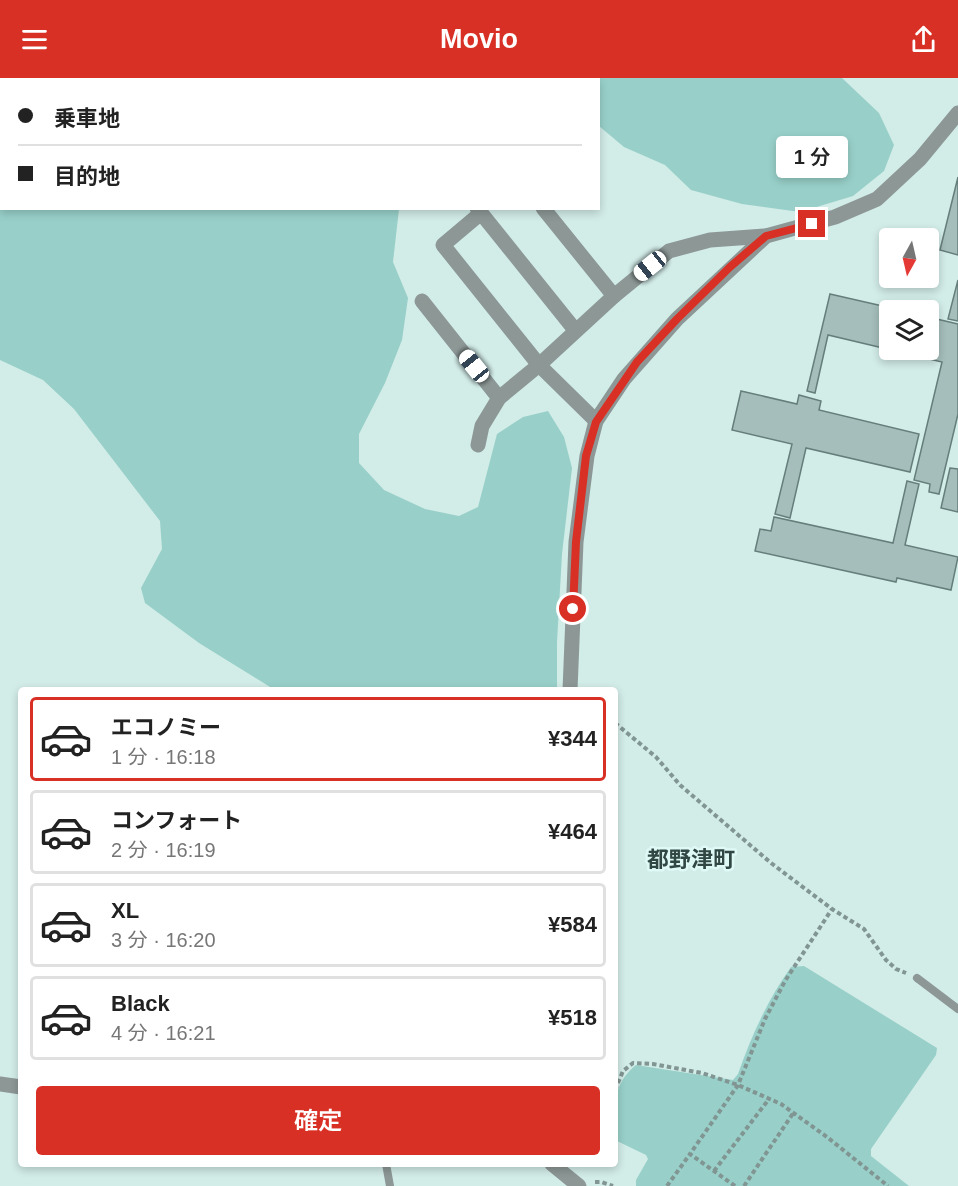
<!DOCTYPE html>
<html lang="ja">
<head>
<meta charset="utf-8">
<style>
  :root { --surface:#fff; --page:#f6f6f6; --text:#222; --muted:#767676; --line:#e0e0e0; --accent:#d93025 }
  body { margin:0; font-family:Helvetica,"Noto Sans JP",sans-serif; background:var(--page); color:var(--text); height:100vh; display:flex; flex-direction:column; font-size:22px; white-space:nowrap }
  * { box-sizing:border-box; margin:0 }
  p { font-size:20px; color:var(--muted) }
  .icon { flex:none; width:33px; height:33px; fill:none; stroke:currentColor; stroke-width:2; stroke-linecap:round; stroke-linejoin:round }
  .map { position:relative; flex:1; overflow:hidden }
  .side { position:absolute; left:18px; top:609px; width:600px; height:480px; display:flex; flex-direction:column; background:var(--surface); border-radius:6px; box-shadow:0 3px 9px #0003 }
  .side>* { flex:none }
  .banner { position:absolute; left:0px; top:0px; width:600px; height:132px; box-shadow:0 3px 9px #0003; display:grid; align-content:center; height:132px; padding:0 18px; background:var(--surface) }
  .needle { width:39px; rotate:188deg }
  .buttons { position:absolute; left:879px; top:150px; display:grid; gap:12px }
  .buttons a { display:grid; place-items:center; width:60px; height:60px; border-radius:6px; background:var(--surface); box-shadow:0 3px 9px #0003; font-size:30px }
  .end { position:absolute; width:27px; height:27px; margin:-14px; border:8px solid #d93025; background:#fff; box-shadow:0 0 0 3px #fff }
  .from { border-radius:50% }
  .bubble { position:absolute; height:42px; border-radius:6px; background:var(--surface); box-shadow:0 3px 9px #0003; font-size:20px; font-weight:600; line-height:42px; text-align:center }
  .car { position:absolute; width:18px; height:36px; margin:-18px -9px; border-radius:8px; box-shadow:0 0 4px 2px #0007; background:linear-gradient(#fff 24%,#345 0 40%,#fff 0 76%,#345 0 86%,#fff 0) }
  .banner b { display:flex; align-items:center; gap:21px; height:57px; font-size:22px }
  .banner b+b { border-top:2px solid var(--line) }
  .banner i { width:15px; height:15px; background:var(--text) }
  ul { padding:10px 0 0; list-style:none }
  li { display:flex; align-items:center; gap:18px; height:84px; margin:0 12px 9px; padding:0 6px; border:3px solid var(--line); border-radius:6px }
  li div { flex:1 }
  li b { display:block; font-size:22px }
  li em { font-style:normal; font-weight:600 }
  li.on { border-color:var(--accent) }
  li>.icon { width:54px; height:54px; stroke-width:1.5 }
  .action { display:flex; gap:12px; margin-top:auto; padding:12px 18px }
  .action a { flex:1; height:69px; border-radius:6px; background:var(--accent); color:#fff; font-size:24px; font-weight:600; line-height:69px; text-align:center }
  header { display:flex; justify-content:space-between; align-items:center; height:78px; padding:0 18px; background:var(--accent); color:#fff; font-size:27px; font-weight:600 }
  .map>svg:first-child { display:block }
  .green { fill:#98d0c9 }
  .building { fill:#a5bebb; stroke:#667e7b; stroke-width:1.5 }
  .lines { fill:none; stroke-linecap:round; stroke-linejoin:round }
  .path { stroke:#819592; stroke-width:4; stroke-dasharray:4.5 3; stroke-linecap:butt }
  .service { stroke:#8c9796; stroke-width:8 }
  .minor { stroke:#8c9796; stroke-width:15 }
  .route { stroke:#d93025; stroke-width:8 }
  .labels { text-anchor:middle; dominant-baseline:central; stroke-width:5; stroke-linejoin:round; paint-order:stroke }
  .quarter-label { font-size:22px; font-weight:bold; fill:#314744; stroke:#dff9f6 }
</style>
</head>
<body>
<header><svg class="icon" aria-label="menu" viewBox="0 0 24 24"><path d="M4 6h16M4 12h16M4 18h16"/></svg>Movio<svg class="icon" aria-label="share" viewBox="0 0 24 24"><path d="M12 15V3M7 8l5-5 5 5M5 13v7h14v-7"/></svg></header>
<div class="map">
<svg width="958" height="1108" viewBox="0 0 958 1108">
  <rect width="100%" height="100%" fill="#d2ece8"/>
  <!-- green -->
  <g class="green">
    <polygon points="0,0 405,0 2,2 2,130 399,131 393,184 408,220 402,262 385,305 359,356 359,385 384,412 425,431 459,438 478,429 497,356 523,339 548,333 564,359 572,390 562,476 557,564 557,612 275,612 199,565 145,525 141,510 162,471 160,443 74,331 43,302 0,282"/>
    <polygon points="590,0 842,0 879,35 894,67 884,93 853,118 800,134 742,126 691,112 665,87 624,69 599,48 598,2"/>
    <path d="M804 888 937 970 936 977 871 1071V1078L909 1108H636V1102L648 1081 646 1077 615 1062C615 1033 610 1008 636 987L733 1002 738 996C751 959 768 921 791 889Z"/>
  </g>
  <!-- building -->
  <g class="building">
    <polygon points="958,99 958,177 940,172"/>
    <polygon points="958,202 958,243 948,241"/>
    <polygon points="830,216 900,232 890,232 890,272 928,272 928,239 958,246 958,336 939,416 929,414 930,406 914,402 942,284 828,257 815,315 807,313"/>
    <polygon points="741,313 797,326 799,317 821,323 819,332 919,356 910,394 806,370 790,440 775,436 792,366 732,352"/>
    <polygon points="950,390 958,391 958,434 941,430"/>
    <polygon points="907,403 919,406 905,467 958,479 951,512 897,500 896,504 755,473 760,451 771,453 774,439 893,465"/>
  </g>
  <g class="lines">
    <!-- path -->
    <g class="path">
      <polyline points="615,645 656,679 680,707 771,785 832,831 864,851 886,882 896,891 906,895"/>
      <polyline points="615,1012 623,993 633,985 653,986 702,995 738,1007 781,1026 827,1059 888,1108"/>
      <polyline points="714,1093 769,1021"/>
      <polyline points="595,1104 601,1104 613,1108"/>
      <polyline points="667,1108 690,1076"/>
      <polyline points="735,1108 690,1076 738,1007 765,941 785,903 832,831"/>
      <polyline points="744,1108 794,1034"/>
    </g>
    <!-- service -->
    <g class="service">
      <polyline points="917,900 958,931"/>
      <polyline points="386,1086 390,1108"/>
    </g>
    <!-- minor -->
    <g class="minor">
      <polyline points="477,130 575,252"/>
      <polyline points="543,130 614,218"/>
      <polyline points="481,135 443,167 539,287 596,343"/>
      <polyline points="422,223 499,320"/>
      <polyline points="478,367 482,348 499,320 539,287 614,218 669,173 710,162 766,158"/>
      <polyline points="570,612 576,464 587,378 596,343 624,301 677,241 766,158 835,139 877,121 920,81 958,35"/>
      <polyline points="0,1006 21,1009"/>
      <polyline points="552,1086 579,1108"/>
    </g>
  </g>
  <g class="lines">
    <!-- route -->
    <polyline class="route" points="573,531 576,464 586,378 596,344 637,284 677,241 730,189 766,158 812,146"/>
  </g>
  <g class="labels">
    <!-- quarter labels -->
    <g class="quarter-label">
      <text x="691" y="781">都野津町</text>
    </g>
  </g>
</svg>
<div class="buttons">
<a><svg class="needle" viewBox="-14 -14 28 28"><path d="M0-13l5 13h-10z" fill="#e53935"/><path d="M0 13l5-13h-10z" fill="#767676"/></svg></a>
<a><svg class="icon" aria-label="layers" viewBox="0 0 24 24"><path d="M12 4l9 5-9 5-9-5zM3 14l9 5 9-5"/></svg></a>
</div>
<i class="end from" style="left:573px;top:531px"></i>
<i class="end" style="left:812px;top:146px"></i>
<div class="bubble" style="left:776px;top:58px;width:72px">1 分</div>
<i class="car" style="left:650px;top:188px;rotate:231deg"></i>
<i class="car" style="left:474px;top:288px;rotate:321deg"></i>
<div class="banner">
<b><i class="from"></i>乗車地</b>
<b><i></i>目的地</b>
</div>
<section class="side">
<ul>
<li class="on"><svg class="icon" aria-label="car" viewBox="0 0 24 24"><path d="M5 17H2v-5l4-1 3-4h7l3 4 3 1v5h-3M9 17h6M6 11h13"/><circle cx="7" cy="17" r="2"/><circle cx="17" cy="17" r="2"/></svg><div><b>エコノミー</b><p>1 分 · 16:18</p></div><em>¥344</em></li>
<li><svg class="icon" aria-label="car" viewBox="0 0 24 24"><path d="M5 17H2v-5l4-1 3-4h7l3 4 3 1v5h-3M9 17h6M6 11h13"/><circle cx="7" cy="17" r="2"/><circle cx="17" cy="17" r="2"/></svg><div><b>コンフォート</b><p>2 分 · 16:19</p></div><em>¥464</em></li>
<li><svg class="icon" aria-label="car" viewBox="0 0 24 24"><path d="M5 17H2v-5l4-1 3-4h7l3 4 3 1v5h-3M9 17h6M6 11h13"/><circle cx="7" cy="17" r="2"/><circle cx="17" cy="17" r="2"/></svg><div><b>XL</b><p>3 分 · 16:20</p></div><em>¥584</em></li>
<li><svg class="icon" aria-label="car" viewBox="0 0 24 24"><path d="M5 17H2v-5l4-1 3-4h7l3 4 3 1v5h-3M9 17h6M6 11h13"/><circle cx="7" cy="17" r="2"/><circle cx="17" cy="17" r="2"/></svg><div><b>Black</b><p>4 分 · 16:21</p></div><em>¥518</em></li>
</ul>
<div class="action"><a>確定</a></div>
</section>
</div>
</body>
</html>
